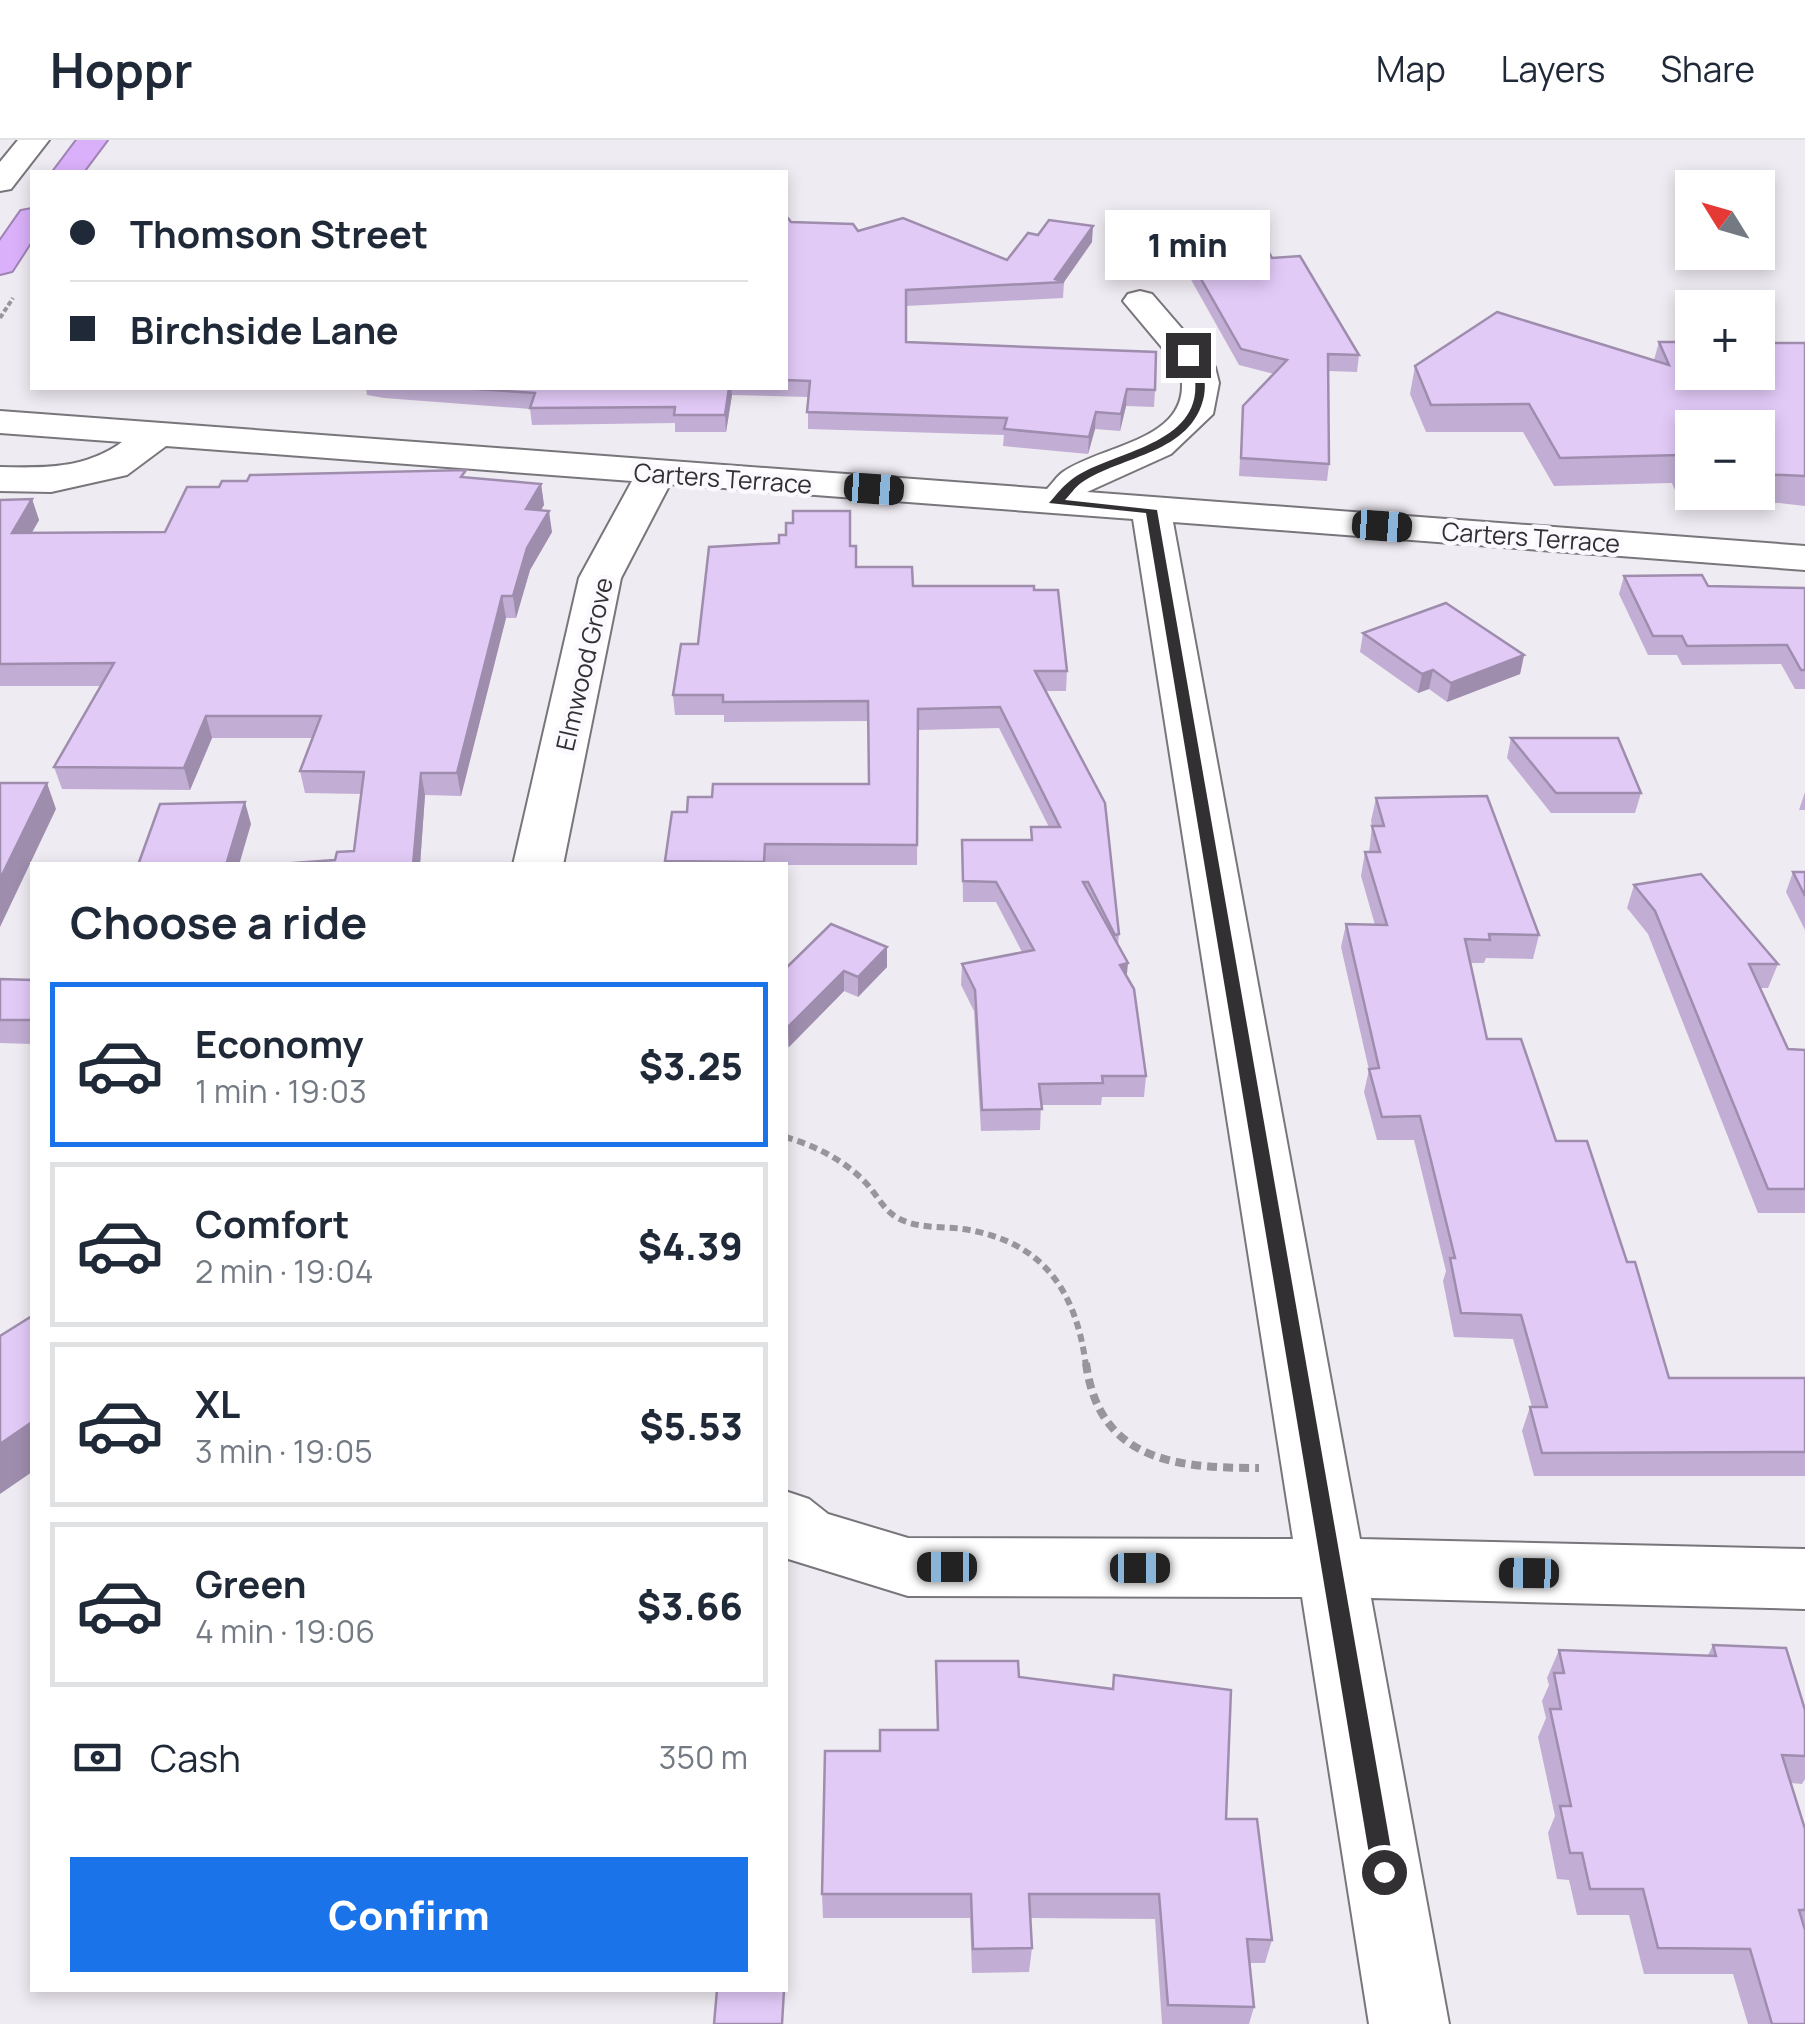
<!DOCTYPE html>
<html lang="en">
<head>
<meta charset="utf-8">
<style>
  :root { --surface:#fff; --page:#f2f2f3; --text:#1f2937; --muted:#747a83; --line:#e0e1e3; --accent:#1a73e8 }
  body { margin:0; font-family:Manrope,sans-serif; background:var(--page); color:var(--text); height:100vh; display:flex; flex-direction:column; font-size:38px; white-space:nowrap }
  * { box-sizing:border-box; margin:0 }
  p { font-size:32px; color:var(--muted) }
  .icon { flex:none; width:55px; height:55px; fill:none; stroke:currentColor; stroke-width:2; stroke-linecap:round; stroke-linejoin:round }
  .map { position:relative; flex:1; overflow:hidden }
  .sheet { position:absolute; left:30px; top:722px; width:758px; height:1130px; display:flex; flex-direction:column; background:var(--surface); border-radius:0px; box-shadow:0 5px 15px #0003 }
  .sheet>* { flex:none }
  .guide { position:absolute; left:30px; top:30px; width:758px; height:220px; border-radius:0px; box-shadow:0 5px 15px #0003; display:grid; align-content:center; height:220px; padding:0 40px; background:var(--surface) }
  .needle { width:65px; rotate:307deg }
  .fabs { position:absolute; left:1675px; top:30px; display:grid; gap:20px }
  .fabs a { display:grid; place-items:center; width:100px; height:100px; border-radius:0px; background:var(--surface); box-shadow:0 5px 15px #0003; font-size:50px }
  .end { position:absolute; width:45px; height:45px; margin:-22px; border:12px solid #323033; background:#fff; box-shadow:0 0 0 5px #fff }
  .from { border-radius:50% }
  .bubble { position:absolute; height:70px; border-radius:0px; background:var(--surface); box-shadow:0 5px 15px #0003; font-size:32px; font-weight:800; line-height:70px; text-align:center }
  .car { position:absolute; width:30px; height:60px; margin:-30px -15px; border-radius:12px; box-shadow:0 0 8px 2px #0007; background:linear-gradient(#222 24%,#8ab4d8 0 40%,#222 0 76%,#8ab4d8 0 86%,#222 0) }
  .guide b { display:flex; align-items:center; gap:35px; height:95px; font-size:38px }
  .guide b+b { border-top:2px solid var(--line) }
  .guide i { width:25px; height:25px; background:var(--text) }
  ul { padding:0; list-style:none }
  li { display:flex; align-items:center; gap:30px; height:165px; margin:0 20px 15px; padding:0 20px; border:5px solid var(--line); border-radius:0px }
  li div { flex:1 }
  li b { display:block; font-size:38px }
  li em { font-style:normal; font-weight:800 }
  li.active { border-color:var(--accent) }
  li>.icon { width:90px; height:90px; stroke-width:1.5 }
  h2 { padding:0 40px; font-size:45px; line-height:120px }
  .pay { display:flex; align-items:center; gap:25px; height:110px; padding:0 40px; font-size:38px }
  .pay p { margin-inline-start:auto }
  .action { display:flex; gap:20px; margin-top:auto; padding:20px 40px }
  .action a { flex:1; height:115px; border-radius:0px; background:var(--accent); color:#fff; font-size:40px; font-weight:800; line-height:115px; text-align:center }
  header { display:flex; align-items:center; gap:60px; box-sizing:border-box; height:140px; padding:0 50px; background:var(--surface); border-bottom:2px solid var(--line) }
  header strong { font-size:48px }
  nav { display:flex; gap:55px; margin-inline-start:auto; font-size:35px }
  .map>svg:first-child { display:block }
  .lines { fill:none; stroke-linecap:round; stroke-linejoin:round }
  .minor-casing { stroke:#78757b; stroke-width:4 }
  .highway-casing { stroke:#9f83b4; stroke-width:4 }
  .path-far2 { stroke:#99969b; stroke-width:4; stroke-dasharray:5 2.5; stroke-linecap:butt }
  .path-far1 { stroke:#99969b; stroke-width:6; stroke-dasharray:8 5; stroke-linecap:butt }
  .path { stroke:#99969b; stroke-width:8; stroke-dasharray:10 6; stroke-linecap:butt }
  .minor { fill:#fff; fill-rule:evenodd }
  .highway { fill:#d9b0f9; fill-rule:evenodd }
  .wall { fill:#c2aed4; fill-rule:evenodd }
  .shaded-wall { fill:#9e8dad }
  .building { fill:#e2caf7; stroke:#9e8dad; stroke-width:2.5 }
  .route { fill:#323033 }
  .labels { text-anchor:middle; dominant-baseline:central; stroke-width:9; stroke-linejoin:round; paint-order:stroke }
  .far-street-label { font-size:25px; fill:#323033; stroke:#fbf8fe }
</style>
</head>
<body>
<header>
<strong>Hoppr</strong>
<nav><a>Map</a><a>Layers</a><a>Share</a></nav>
</header>
<div class="map">
<svg width="1805" height="1884" viewBox="0 0 1805 1884">
  <rect width="100%" height="100%" fill="#efebf2"/>
  <g class="lines">
    <!-- minor casing -->
    <g class="minor-casing">
      <g id="minor">
        <polygon points="18,0 49,0 11,49 0,51 0,22"/>
        <path d="M1140 151 1152 154 1215 227 1219 243 1213 274 1171 314 1087 352 1805 406V430L1173 382 1360 1399 1805 1409V1469L1371 1458 1449 1884H1369L1302 1457 908 1456 785 1418V1351L809 1359 828 1374 908 1398 1293 1399 1133 379 670 344 621 438 563 725H513L579 438 632 341 166 306 127 335 51 352 0 351V327C44 328 85 329 122 302L0 293V271L1047 349C1052 344 1057 336 1063 332 1105 303 1197 301 1180 229L1123 161 1128 154Z"/>
      </g>
    </g>
    <!-- highway casing -->
    <g class="highway-casing">
      <g id="highway">
        <polygon points="77,0 107,0 83,32 53,32"/>
        <polygon points="32,69 32,100 12,131 0,134 0,101 21,71"/>
      </g>
    </g>
    <!-- path-far2 -->
    <polyline class="path-far2" points="0,178 13,158"/>
    <!-- path-far1 -->
    <path class="path-far1" d="M785 997C814 1005 844 1020 865 1042 876 1053 882 1068 896 1077 916 1089 941 1086 963 1089 1043 1101 1076 1150 1086 1226"/>
    <!-- path -->
    <path class="path" d="M1086 1223C1099 1322 1177 1328 1259 1328"/>
    <!-- minor -->
    <use href="#minor" class="minor"/>
    <!-- highway -->
    <use href="#highway" class="highway"/>
  </g>
  <!-- wall -->
  <g class="wall">
    <polygon points="785,77 791,82 858,91 1007,120 1092,102 1064,142 1063,158 906,166 906,202 1155,250 1154,267 1126,266 1120,291 1095,289 1088,314 1003,306 1004,295 808,289 808,257 732,255 726,292 675,292 675,283 532,285 530,269 384,258 367,255 366,248 785,248"/>
    <polygon points="1177,97 1235,111 1272,118 1359,215 1357,232 1328,231 1329,324 1327,341 1239,336 1243,266 1274,234 1239,225 1176,113"/>
    <path d="M1659 202 1805 203V366L1779 363 1679 360 1672 343 1554 346 1523 292H1426L1410 254 1415 226 1654 220ZM1692 288H1758V352H1692Z"/>
    <polygon points="467,338 541,344 544,365 541,370 552,392 530,430 516,478 506,478 461,656 425,655 420,725 335,720 354,711 361,654 305,653 300,631 312,598 212,598 190,650 62,649 54,627 101,546 0,546 0,360 32,359 39,380 32,393 165,392 219,347"/>
    <polygon points="850,406 856,427 913,446 1034,450 1067,531 1066,551 1045,551 1119,794 1118,804 1127,836 1146,936 1144,957 1102,957 1101,965 1041,965 1040,990 981,991 974,871 961,845 962,824 1022,812 996,762 963,762 962,700 1031,700 1031,687 1049,687 999,588 918,590 917,725 666,725 665,721 687,672 712,657 869,644 868,581 724,582 724,575 675,575 673,555 698,504"/>
    <polygon points="1624,436 1708,446 1805,448 1805,549 1795,549 1781,524 1682,525 1677,515 1648,515 1619,454"/>
    <polygon points="1363,493 1524,515 1520,534 1447,562 1429,549 1418,553 1360,512"/>
    <polygon points="1511,598 1641,653 1635,673 1551,673 1507,618"/>
    <polygon points="1805,652 1805,670 1799,670"/>
    <polygon points="1376,658 1539,795 1533,819 1486,818 1484,823 1470,823 1487,899 1556,1001 1627,1122 1669,1238 1805,1238 1805,1336 1534,1336 1522,1291 1530,1267 1532,1267 1513,1199 1454,1197 1443,1141 1446,1131 1414,1000 1377,1000 1364,952 1369,930 1341,807 1346,784 1375,785 1361,736 1365,712 1369,712 1372,686 1371,681"/>
    <polygon points="1793,732 1805,732 1805,790 1786,752"/>
    <polygon points="1634,745 1778,824 1768,848 1760,848 1788,909 1805,910 1805,1073 1758,1073 1648,794 1627,768"/>
    <polygon points="887,827 858,857 844,851 789,907 785,905 785,829"/>
    <polygon points="0,839 32,840 32,904 0,903"/>
    <polygon points="1713,1505 1805,1570 1805,1639 1802,1644 1791,1643 1805,1689 1805,1884 1748,1884 1733,1834 1644,1834 1629,1775 1577,1775 1569,1740 1557,1739 1548,1693 1555,1676 1538,1597 1546,1578 1542,1561 1549,1545 1547,1538 1559,1510 1708,1515"/>
    <polygon points="936,1521 1019,1537 1112,1549 1114,1535 1226,1679 1272,1800 1265,1823 1249,1823 1254,1867 1249,1884 1162,1884 1155,1779 1030,1778 1032,1808 1029,1832 972,1833 970,1778 823,1778 822,1754 880,1611 937,1590"/>
  </g>
  <!-- shaded-wall -->
  <g class="shaded-wall">
    <polygon points="1093,86 1092,102 1064,142 1055,139"/>
    <polygon points="729,248 731,248 732,255 726,292 725,275"/>
    <polygon points="1127,249 1126,266 1120,291 1121,274"/>
    <polygon points="1096,272 1095,289 1088,314 1089,297"/>
    <polygon points="541,344 544,365 529,390 526,369"/>
    <polygon points="32,359 39,380 19,414 12,393"/>
    <polygon points="549,371 552,392 530,430 516,478 513,456 527,408"/>
    <polygon points="502,456 506,478 461,656 457,633"/>
    <polygon points="1524,515 1520,534 1447,562 1451,543"/>
    <polygon points="1433,530 1429,549 1418,553 1422,534"/>
    <polygon points="206,576 212,598 190,650 184,628"/>
    <polygon points="421,633 425,655 420,725 413,725"/>
    <polygon points="47,643 56,669 0,787 0,739"/>
    <polygon points="245,662 251,684 239,725 226,725"/>
    <polygon points="887,807 887,827 858,857 858,837"/>
    <polygon points="1128,823 1126,844 1120,825"/>
    <polygon points="844,831 844,851 789,907 788,887"/>
    <polygon points="32,1282 32,1332 0,1354 0,1304"/>
  </g>
  <!-- building -->
  <g class="building">
    <polygon points="785,77 788,78 791,82 853,84 858,91 903,78 1007,120 1028,93 1038,95 1049,80 1093,86 1055,139 1064,142 906,150 906,202 1156,212 1155,250 1127,249 1121,274 1096,272 1089,297 1004,289 1007,278 807,272 810,241 785,240"/>
    <polygon points="1226,94 1235,111 1267,109 1272,118 1300,116 1359,215 1328,214 1329,324 1241,318 1243,266 1287,220 1241,209 1177,97"/>
    <polygon points="1497,172 1669,225 1659,202 1692,202 1692,232 1758,232 1758,203 1805,203 1805,336 1758,334 1758,288 1692,288 1692,332 1687,331 1680,315 1560,318 1529,264 1431,265 1415,226"/>
    <polygon points="462,248 729,248 725,275 674,275 675,267 530,268 535,253"/>
    <polygon points="466,330 461,337 541,344 526,369 549,371 527,408 513,456 502,456 457,633 421,633 413,725 266,725 335,720 337,712 354,711 364,632 300,631 321,576 206,576 184,628 54,627 114,523 0,524 0,360 32,359 12,393 165,392 187,347 219,347 222,341 247,341 250,335"/>
    <polygon points="793,371 850,371 850,406 856,406 856,427 912,427 913,446 1034,446 1034,450 1058,450 1067,531 1035,531 1105,663 1119,794 1115,795 1088,742 1083,742 1128,823 1120,825 1134,849 1146,936 1102,936 1103,943 1039,944 1042,969 982,970 975,850 962,824 1034,810 996,742 963,741 962,700 1032,700 1031,687 1060,687 1000,567 918,569 917,705 765,704 764,722 665,721 672,672 687,672 688,657 712,657 713,644 869,644 868,561 723,562 723,555 673,555 681,504 698,504 709,407 779,403 779,395 786,395 786,383 793,383"/>
    <polygon points="1702,435 1708,446 1805,448 1805,530 1801,530 1787,505 1687,506 1682,496 1653,496 1624,436"/>
    <polygon points="1446,463 1524,515 1451,543 1433,530 1422,534 1363,493"/>
    <polygon points="1511,598 1618,598 1641,653 1556,653"/>
    <polygon points="0,643 47,643 0,739"/>
    <polygon points="1487,656 1539,795 1489,794 1490,800 1465,799 1487,899 1521,899 1556,1001 1587,1001 1627,1122 1635,1122 1669,1238 1805,1238 1805,1312 1542,1313 1530,1267 1547,1267 1521,1175 1461,1173 1450,1118 1455,1118 1420,976 1382,977 1369,929 1379,928 1346,784 1387,785 1365,712 1380,712 1372,686 1384,686 1376,658"/>
    <polygon points="245,662 226,725 138,725 160,664"/>
    <polygon points="1793,732 1805,732 1805,756"/>
    <polygon points="1701,734 1778,824 1749,824 1788,909 1805,910 1805,1049 1768,1049 1655,771 1634,745"/>
    <polygon points="831,784 887,807 858,837 844,831 788,887 785,885 785,829"/>
    <polygon points="0,839 32,840 32,880 0,880"/>
    <polygon points="32,1176 32,1282 0,1304 0,1196"/>
    <polygon points="1713,1505 1786,1508 1805,1570 1805,1616 1782,1615 1805,1689 1805,1770 1799,1770 1805,1790 1805,1884 1772,1884 1750,1809 1658,1808 1643,1749 1590,1749 1582,1713 1570,1713 1560,1666 1571,1666 1550,1569 1561,1569 1554,1533 1564,1533 1559,1510 1716,1516"/>
    <polygon points="936,1521 1018,1521 1019,1537 1113,1549 1114,1535 1231,1550 1226,1679 1257,1679 1272,1800 1247,1799 1254,1867 1168,1865 1159,1754 1029,1754 1032,1808 973,1809 971,1754 822,1754 825,1611 880,1611 880,1590 938,1590"/>
    <polygon points="717,1850 784,1850 782,1884 714,1884"/>
  </g>
  <!-- route -->
  <path class="route" d="M1184 213H1191C1202 227 1207 237 1204 256 1192 314 1122 315 1081 343 1075 347 1070 355 1065 360L1157 370 1395 1732 1392 1740 1384 1743 1376 1740 1372 1732 1146 373 1049 363C1056 355 1063 346 1071 340 1108 311 1202 307 1195 240 1194 229 1186 221 1184 213Z"/>
  <g class="labels">
    <!-- far-street labels -->
    <g class="far-street-label">
      <text transform="translate(723 338) rotate(4)">Carters Terrace</text>
      <text transform="translate(1531 397) rotate(4)">Carters Terrace</text>
      <text transform="translate(584 524) rotate(-77)">Elmwood Grove</text>
    </g>
  </g>
</svg>
<div class="fabs">
<a><svg class="needle" viewBox="-14 -14 28 28"><path d="M0-13l5 13h-10z" fill="#e53935"/><path d="M0 13l5-13h-10z" fill="#747a83"/></svg></a>
<a>+</a>
<a>−</a>
</div>
<i class="end from" style="left:1384px;top:1732px"></i>
<i class="end" style="left:1188px;top:215px"></i>
<div class="bubble" style="left:1105px;top:70px;width:165px">1 min</div>
<i class="car" style="left:874px;top:349px;rotate:94deg"></i>
<i class="car" style="left:1382px;top:386px;rotate:94deg"></i>
<i class="car" style="left:947px;top:1427px;rotate:270deg"></i>
<i class="car" style="left:1140px;top:1428px;rotate:90deg"></i>
<i class="car" style="left:1529px;top:1433px;rotate:271deg"></i>
<div class="guide">
<b><i class="from"></i>Thomson Street</b>
<b><i></i>Birchside Lane</b>
</div>
<section class="sheet">
<h2>Choose a ride</h2>
<ul>
<li class="active"><svg class="icon" aria-label="car" viewBox="0 0 24 24"><path d="M5 17H2v-5l4-1 3-4h7l3 4 3 1v5h-3M9 17h6M6 11h13"/><circle cx="7" cy="17" r="2"/><circle cx="17" cy="17" r="2"/></svg><div><b>Economy</b><p>1 min · 19:03</p></div><em>$3.25</em></li>
<li><svg class="icon" aria-label="car" viewBox="0 0 24 24"><path d="M5 17H2v-5l4-1 3-4h7l3 4 3 1v5h-3M9 17h6M6 11h13"/><circle cx="7" cy="17" r="2"/><circle cx="17" cy="17" r="2"/></svg><div><b>Comfort</b><p>2 min · 19:04</p></div><em>$4.39</em></li>
<li><svg class="icon" aria-label="car" viewBox="0 0 24 24"><path d="M5 17H2v-5l4-1 3-4h7l3 4 3 1v5h-3M9 17h6M6 11h13"/><circle cx="7" cy="17" r="2"/><circle cx="17" cy="17" r="2"/></svg><div><b>XL</b><p>3 min · 19:05</p></div><em>$5.53</em></li>
<li><svg class="icon" aria-label="car" viewBox="0 0 24 24"><path d="M5 17H2v-5l4-1 3-4h7l3 4 3 1v5h-3M9 17h6M6 11h13"/><circle cx="7" cy="17" r="2"/><circle cx="17" cy="17" r="2"/></svg><div><b>Green</b><p>4 min · 19:06</p></div><em>$3.66</em></li>
</ul>
<div class="pay"><svg class="icon" aria-label="cash" viewBox="0 0 24 24"><path d="M3 7h18v10H3z"/><circle cx="12" cy="12" r="2"/></svg>Cash<p>350 m</p></div>
<div class="action"><a>Confirm</a></div>
</section>
</div>
</body>
</html>
